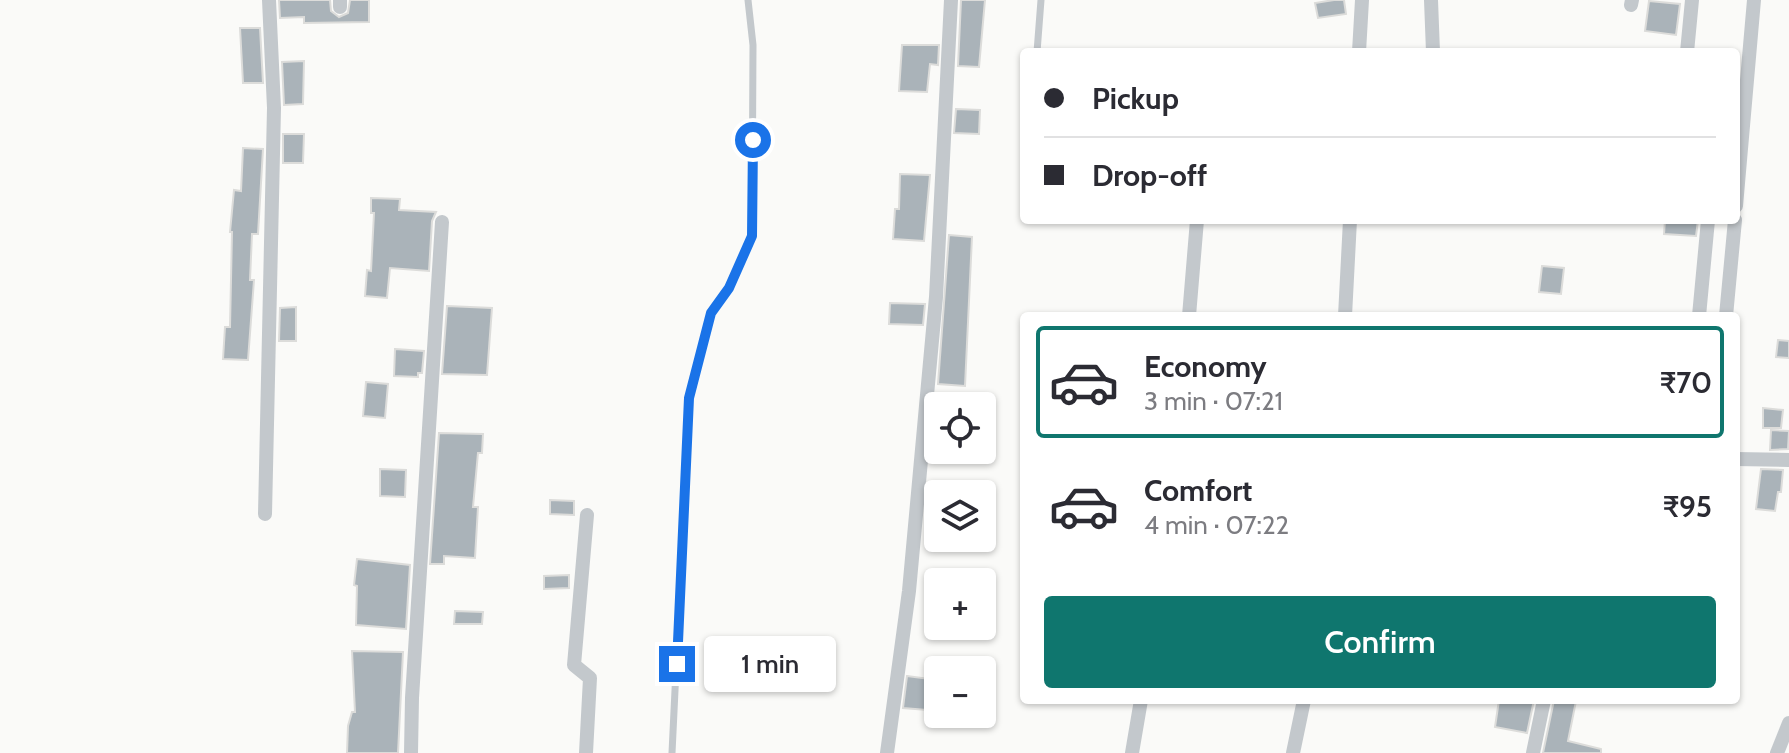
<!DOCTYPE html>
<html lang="en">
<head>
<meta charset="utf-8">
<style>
  :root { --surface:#fff; --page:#f2f2f3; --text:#2b2b33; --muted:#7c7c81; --line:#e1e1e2; --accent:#0f766e }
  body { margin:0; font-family:Cabin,sans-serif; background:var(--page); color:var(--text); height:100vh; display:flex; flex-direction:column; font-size:30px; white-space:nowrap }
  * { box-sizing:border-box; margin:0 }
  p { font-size:26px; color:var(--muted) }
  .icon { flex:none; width:44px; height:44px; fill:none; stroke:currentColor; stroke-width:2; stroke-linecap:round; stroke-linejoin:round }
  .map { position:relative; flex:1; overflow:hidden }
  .details { position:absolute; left:1020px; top:312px; width:720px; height:392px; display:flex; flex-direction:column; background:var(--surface); border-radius:8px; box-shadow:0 2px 6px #0004 }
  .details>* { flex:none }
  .hud { position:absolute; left:1020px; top:48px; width:720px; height:176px; border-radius:8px; box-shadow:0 2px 6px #0004; display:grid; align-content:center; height:176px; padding:0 24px; background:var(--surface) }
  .fabs { position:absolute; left:924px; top:392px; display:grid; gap:16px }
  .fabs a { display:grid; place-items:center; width:72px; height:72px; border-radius:8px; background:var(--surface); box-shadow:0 2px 6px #0004; font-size:40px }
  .end { position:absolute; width:36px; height:36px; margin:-18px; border:10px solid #1a73e8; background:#fff; box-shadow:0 0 0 4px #fff }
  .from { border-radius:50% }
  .bubble { position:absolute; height:56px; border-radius:8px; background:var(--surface); box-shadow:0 2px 6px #0004; font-size:26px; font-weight:600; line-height:56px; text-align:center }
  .hud b { display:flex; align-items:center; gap:28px; height:76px; font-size:30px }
  .hud b+b { border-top:2px solid var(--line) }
  .hud i { width:20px; height:20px; background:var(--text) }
  ul { padding:14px 0 0; list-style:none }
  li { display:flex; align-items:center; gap:24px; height:112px; margin:0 16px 12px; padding:0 8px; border:4px solid transparent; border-radius:8px }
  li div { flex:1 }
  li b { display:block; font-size:30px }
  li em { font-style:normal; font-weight:600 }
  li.selected { border-color:var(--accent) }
  li>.icon { width:72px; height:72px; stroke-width:1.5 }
  .primary-button { display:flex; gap:16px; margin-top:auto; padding:16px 24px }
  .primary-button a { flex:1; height:92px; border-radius:8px; background:var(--accent); color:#fff; font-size:32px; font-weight:600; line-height:92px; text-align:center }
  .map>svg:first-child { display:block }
  .building { fill:#aab3b9; stroke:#dcdcda; stroke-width:2 }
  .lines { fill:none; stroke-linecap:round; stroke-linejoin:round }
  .lane { stroke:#c3c8cc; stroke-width:7 }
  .street { stroke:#c3c8cc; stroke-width:14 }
  .route { stroke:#1a73e8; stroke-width:10 }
</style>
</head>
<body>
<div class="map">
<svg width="1789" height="753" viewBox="0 0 1789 753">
  <rect width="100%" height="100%" fill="#fafaf8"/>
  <!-- building -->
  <g class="building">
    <polygon points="279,0 330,0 331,11 339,17 348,13 350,0 369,0 369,22 304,23 304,17 280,18"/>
    <polygon points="961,0 985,0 979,67 958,66"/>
    <polygon points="1334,0 1344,0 1346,14 1318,18 1315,3"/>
    <polygon points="1649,1 1680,4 1676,35 1645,31"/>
    <polygon points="240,28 260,28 263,83 243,83"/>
    <polygon points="902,45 939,45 938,65 930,64 927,92 899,91"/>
    <polygon points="304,61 303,104 284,105 282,62"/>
    <polygon points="956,109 980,110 979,134 954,133"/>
    <polygon points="283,134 304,134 303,163 283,163"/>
    <polygon points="243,148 263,149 258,234 252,234 250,280 254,280 248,360 223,359 225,327 230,327 232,232 230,232 234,190 241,191"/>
    <polygon points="900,174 930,175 924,241 893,239 895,209 899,209"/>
    <polygon points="371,198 400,199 399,210 436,212 432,221 429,271 390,268 387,298 365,296 367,270 371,271 374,213 371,213"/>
    <polygon points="1665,220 1698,220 1696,236 1664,234"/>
    <polygon points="949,235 972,237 965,386 938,384"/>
    <polygon points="1542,266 1564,268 1561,294 1539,292"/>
    <polygon points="890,303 925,304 923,325 889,324"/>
    <polygon points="447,306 492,308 487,375 442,374"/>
    <polygon points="296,307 296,341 279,341 280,308"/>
    <polygon points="1778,340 1789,341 1789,358 1776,357"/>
    <polygon points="395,349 424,351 422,373 418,373 418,377 394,376"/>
    <polygon points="366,382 388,384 385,418 363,416"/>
    <polygon points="1763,408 1783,410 1781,428 1763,428"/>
    <polygon points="1771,430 1789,431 1788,449 1770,450"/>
    <polygon points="439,433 483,434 482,453 478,453 473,507 478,507 475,558 444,556 444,564 430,564"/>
    <polygon points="380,469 406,470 405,497 380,496"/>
    <polygon points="1761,469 1783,470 1781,492 1778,492 1775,511 1756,509"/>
    <polygon points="550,500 574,501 574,515 550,514"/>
    <polygon points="357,559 410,565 406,629 356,625 357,586 354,585"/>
    <polygon points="569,575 569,588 544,589 544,576"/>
    <polygon points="455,611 483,612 482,624 454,624"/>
    <polygon points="352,651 403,652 398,753 347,753 348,726 352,712 355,712"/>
    <polygon points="907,676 930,679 927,710 903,708"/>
    <polygon points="1499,700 1534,700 1527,733 1495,727"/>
    <polygon points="1554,700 1576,701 1568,741 1601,749 1601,753 1543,753"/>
  </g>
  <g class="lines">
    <!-- lane -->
    <g class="lane">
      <polyline points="1037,52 1041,0"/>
      <polyline points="672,753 689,398 711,313 729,288 752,236 753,45 748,0"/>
    </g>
    <!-- street -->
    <g class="street">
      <polyline points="340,0 340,7"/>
      <polyline points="1431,0 1433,52"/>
      <polyline points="1631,5 1632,0"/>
      <polyline points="1359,52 1362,0"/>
      <polyline points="1687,52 1692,0"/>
      <polyline points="1736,206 1754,0"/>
      <polyline points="1189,316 1197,220"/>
      <polyline points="1345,316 1350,220"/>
      <polyline points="1699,316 1708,220"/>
      <polyline points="1726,316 1735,220"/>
      <polyline points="1736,459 1789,460"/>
      <polyline points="265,514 274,108 269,0"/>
      <polyline points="411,753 412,698 442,222"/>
      <polyline points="586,753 590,678 574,665 587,515"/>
      <polyline points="887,753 909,591 936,297 951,0"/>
      <polyline points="1132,753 1141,700"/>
      <polyline points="1293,753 1304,700"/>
      <polyline points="1533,753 1544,700"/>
      <polyline points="1777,753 1789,723"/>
    </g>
  </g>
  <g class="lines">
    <!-- route -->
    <polyline class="route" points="677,664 689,398 711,313 729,288 752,236 753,140"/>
  </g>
</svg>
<div class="fabs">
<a><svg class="icon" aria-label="locate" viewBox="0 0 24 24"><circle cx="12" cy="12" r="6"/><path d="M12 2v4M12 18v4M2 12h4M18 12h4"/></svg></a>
<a><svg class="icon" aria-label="layers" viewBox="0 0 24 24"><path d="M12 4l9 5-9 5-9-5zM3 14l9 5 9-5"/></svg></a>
<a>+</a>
<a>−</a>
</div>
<i class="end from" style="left:753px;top:140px"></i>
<i class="end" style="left:677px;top:664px"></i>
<div class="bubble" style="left:704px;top:636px;width:132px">1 min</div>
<div class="hud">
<b><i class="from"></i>Pickup</b>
<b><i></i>Drop-off</b>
</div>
<section class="details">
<ul>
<li class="selected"><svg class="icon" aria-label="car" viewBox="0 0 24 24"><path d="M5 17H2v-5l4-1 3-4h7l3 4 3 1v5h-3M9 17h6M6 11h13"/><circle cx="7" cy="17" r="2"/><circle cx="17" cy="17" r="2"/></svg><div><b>Economy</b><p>3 min · 07:21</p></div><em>₹70</em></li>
<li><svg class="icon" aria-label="car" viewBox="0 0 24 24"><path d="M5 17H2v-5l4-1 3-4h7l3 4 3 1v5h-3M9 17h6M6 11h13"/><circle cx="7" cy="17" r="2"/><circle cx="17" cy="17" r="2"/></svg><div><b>Comfort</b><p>4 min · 07:22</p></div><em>₹95</em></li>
</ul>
<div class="primary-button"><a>Confirm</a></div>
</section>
</div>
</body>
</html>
